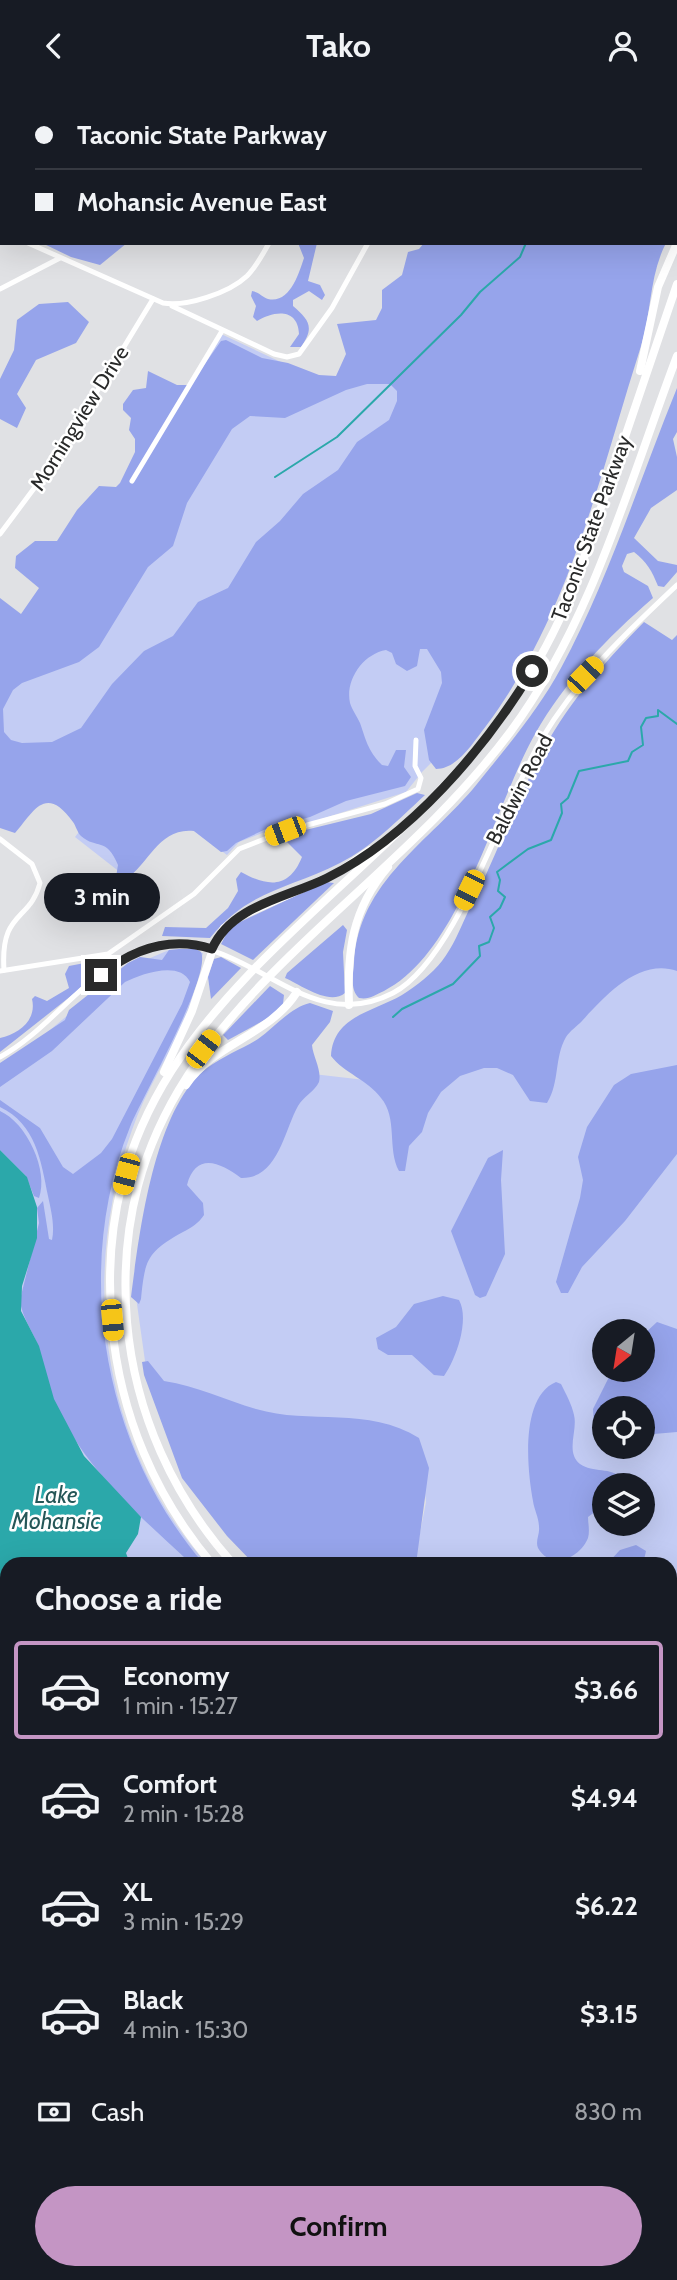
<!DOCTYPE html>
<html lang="en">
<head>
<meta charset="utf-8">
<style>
  :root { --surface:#171b24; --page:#20242c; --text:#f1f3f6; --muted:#9ea1a6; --line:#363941; --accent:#c495c4 }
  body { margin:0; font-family:Cabin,sans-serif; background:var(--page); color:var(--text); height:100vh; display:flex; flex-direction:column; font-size:26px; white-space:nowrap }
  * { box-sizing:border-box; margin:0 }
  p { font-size:23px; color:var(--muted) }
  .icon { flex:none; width:38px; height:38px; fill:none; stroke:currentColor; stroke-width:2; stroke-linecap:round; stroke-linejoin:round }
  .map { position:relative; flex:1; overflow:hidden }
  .details { position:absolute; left:0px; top:1466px; width:677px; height:723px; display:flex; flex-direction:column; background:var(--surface); border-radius:21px 21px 0 0; box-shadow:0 7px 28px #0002 }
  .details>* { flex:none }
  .top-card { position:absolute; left:0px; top:0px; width:677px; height:154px; box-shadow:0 7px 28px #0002; display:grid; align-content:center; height:154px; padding:0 35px; background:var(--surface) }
  .needle { width:46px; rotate:210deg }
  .fabs { position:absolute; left:592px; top:1228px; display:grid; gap:14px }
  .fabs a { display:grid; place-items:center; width:63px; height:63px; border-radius:50%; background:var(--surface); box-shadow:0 7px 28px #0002; font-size:35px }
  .end { position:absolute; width:32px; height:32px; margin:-16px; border:9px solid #292a2a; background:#fff; box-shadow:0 0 0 4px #fff }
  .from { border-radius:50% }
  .bubble { position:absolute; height:49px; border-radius:24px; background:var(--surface); box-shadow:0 7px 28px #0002; font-size:23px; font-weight:700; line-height:49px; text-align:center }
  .car { position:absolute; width:21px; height:42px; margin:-21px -10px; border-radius:9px; box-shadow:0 0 5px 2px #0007; background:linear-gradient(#f5c518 24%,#345 0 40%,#f5c518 0 76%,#345 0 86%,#f5c518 0) }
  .top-card b { display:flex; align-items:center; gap:24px; height:66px; font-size:26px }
  .top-card b+b { border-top:2px solid var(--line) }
  .top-card i { width:18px; height:18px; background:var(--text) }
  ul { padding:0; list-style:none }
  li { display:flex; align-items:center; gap:21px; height:98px; margin:0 14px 10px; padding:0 21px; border:4px solid transparent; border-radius:7px }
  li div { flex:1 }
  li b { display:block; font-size:26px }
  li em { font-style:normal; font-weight:700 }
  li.on { border-color:var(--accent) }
  li>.icon { width:63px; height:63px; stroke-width:1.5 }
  h2 { padding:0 35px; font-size:32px; line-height:84px }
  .pay { display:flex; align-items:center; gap:18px; height:77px; padding:0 35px; font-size:26px }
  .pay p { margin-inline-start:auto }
  .primary-button { display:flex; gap:14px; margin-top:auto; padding:14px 35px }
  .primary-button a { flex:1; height:80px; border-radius:42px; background:var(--accent); color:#111; font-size:28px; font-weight:700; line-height:80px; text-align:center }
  header { display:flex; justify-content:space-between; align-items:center; height:91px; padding:0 35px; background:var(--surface); font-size:32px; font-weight:700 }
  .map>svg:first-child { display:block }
  .green { fill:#c3ccf4; fill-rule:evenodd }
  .forest { fill:#96a4eb; fill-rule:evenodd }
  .water { fill:#2ba8aa }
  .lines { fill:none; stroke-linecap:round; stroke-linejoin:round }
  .stream { stroke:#2ba8aa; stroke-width:2 }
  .minor { stroke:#fff; stroke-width:5 }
  .major { stroke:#fff; stroke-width:7 }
  .highway { stroke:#fff; stroke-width:8 }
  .route { stroke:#292a2a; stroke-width:9 }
  .labels { text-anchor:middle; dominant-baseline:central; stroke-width:5; stroke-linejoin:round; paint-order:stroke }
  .street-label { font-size:21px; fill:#292a2a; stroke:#fff }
  .water-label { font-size:23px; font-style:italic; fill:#255758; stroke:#fff }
</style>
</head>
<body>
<header><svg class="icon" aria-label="back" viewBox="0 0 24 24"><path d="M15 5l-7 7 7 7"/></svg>Tako<svg class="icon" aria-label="person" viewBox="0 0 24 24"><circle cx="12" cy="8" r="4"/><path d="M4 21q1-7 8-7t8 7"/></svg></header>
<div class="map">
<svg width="677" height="2189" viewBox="0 0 677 2189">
  <rect width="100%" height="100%" fill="#e0e1e4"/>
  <!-- green -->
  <g class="green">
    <polygon points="444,191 465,638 422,681 406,701 312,731 275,737 239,751 227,764 173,725 121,782 75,746 85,733 46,702 0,689 0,518 39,544 221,243 328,293"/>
    <path d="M169 859 203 862C198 880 195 901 188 919 173 960 146 997 132 1039 79 1186 101 1355 207 1473L7 1474V2182H220L221 2189H0V974L20 964 122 879Z"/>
    <path d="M677 869V1562L670 1572V1474L414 1473 426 1411 421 1364 300 1329 160 1299 145 1270 136 1206 168 1094 313 983 417 995 608 876ZM604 1241H642V1279H604ZM604 1318H642V1356H604ZM604 1395H642V1433H604Z"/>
    <polygon points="677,1710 677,1832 670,1838 670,1720"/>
  </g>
  <!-- forest -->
  <g class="forest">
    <polygon points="42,152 127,152 100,174 71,166"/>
    <path d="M298 152H317L308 190 320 194 325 204 322 209 309 200 293 209V215C309 229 315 236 301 256H290L299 243C298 216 273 220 257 230L253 226 256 215 251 205 252 200C259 201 262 206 268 208 290 213 299 182 304 167Z"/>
    <path d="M424 152H666C649 185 652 220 641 255 599 386 571 521 486 635 474 650 458 678 436 678L429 669 424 639 442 592 441 581 427 558H420L417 575 407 580 396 573 392 562 386 559C363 563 345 589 350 612 352 619 357 625 360 632 366 649 368 660 382 674L388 675 396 659H406L404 676 411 686 405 695 346 710 310 726 266 738 236 752 227 760 221 761 194 740C159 736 150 772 125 789L120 790 116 786 118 774C106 745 97 759 81 745 77 741 76 735 73 731 45 692 33 722 15 742L0 737V507L21 523 39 497 15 477 16 465 35 450H57L77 419 99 395 116 396 120 392 135 361V348L129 339 131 327 123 319V313L133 299 146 297 148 280 177 294H190L221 250 226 249 262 267 288 272 319 284 336 285 346 263 337 233 376 229 382 217V199L402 184 408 161 419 158ZM367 293H390L397 300V310L389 329 357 351 338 379 303 403 280 430 256 451 228 497 198 511 173 545 144 560 112 593 81 637 52 651 22 652 11 649 4 641 3 618 13 599 22 592 79 571 99 556 148 476 173 455 187 412 232 338 250 325 285 327 346 299Z"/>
    <polygon points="68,211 89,231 76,252 36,269 17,303 26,317 17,337 0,328 0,288 14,259 17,229 39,213"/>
    <path d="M677 297V341L673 348 677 366V399L651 417 634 447 658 470 677 474V481L664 496 658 495C652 480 647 471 634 461L627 463 622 475 624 481 648 495 653 507C607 547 565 590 535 643 494 716 460 862 384 900 375 904 369 909 359 907 350 899 353 884 354 872 358 790 430 751 477 693 506 657 539 618 561 577 609 488 639 390 677 297Z"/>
    <path d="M644 531 672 549 677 544V880C639 867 605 905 582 930 577 935 570 940 566 946 554 967 560 991 547 1012L530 1010 513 984 497 977H484L460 985 441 1001 428 1022 422 1041 409 1055 405 1080H399C387 1058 398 1027 381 1007 368 989 344 982 331 965 333 925 373 921 402 904 416 895 432 883 442 870 453 856 460 838 467 823 493 773 512 719 538 669 565 615 602 574 644 531Z"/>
    <path d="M417 702 425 704C399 728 372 756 340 772 289 798 248 799 210 847L162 845 165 836 206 837 228 817 238 800 236 788 241 781C268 796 289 798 302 766L286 750 289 743 371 723Z"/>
    <polygon points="325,791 334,792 253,869 221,853 229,838 238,832"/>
    <path d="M343 834 347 839 343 861 345 902C329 915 301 894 285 887L287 882Z"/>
    <path d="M179 858H196L201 861C212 885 142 1006 130 1036 72 1179 103 1357 204 1473H172L184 1466C133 1419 83 1375 54 1310 47 1294 44 1275 39 1258 34 1241 22 1228 20 1209L39 1132 37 1117 43 1110 49 1148 52 1149C55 1135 51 1119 48 1105 41 1070 36 1033 0 1016V1009L40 1037 63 1076 73 1083 101 1062 112 1048 182 913 190 891C180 869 141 883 125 891L52 960 0 996V972L65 929 69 919 128 872 140 866 162 869 169 859Z"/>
    <polygon points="221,866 241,877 211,908 208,886 214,868"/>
    <path d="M95 870 105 872 76 901 0 961V947C19 943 37 929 32 908L35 905 47 910 69 897 65 883 69 875Z"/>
    <polygon points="270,895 284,904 283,913 270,926 228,949 223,944"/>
    <path d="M310 912 333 920 330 931 312 954C313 966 322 979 319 991 315 1000 303 1006 298 1015 284 1040 278 1088 241 1087 221 1072 196 1060 187 1094L203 1112 204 1124C199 1132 191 1137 183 1141 147 1161 145 1168 141 1208L139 1213 131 1206C139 1144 154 1017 207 977 223 965 242 958 258 948 275 936 291 916 310 912Z"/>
    <polygon points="677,974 677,1063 625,1130 582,1176 568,1202 561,1202 556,1191 580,1107 583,1089 578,1066 587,1036 614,994 631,983"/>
    <path d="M0 1020C27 1032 49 1080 39 1107L34 1105 26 1085 0 1059Z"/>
    <polygon points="503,1059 501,1089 505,1163 486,1205 480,1207 475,1204 451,1140 488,1067"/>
    <path d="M443 1205 459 1209C470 1229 456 1268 444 1285L434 1284 412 1264H388L378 1258 376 1247 396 1236 414 1213Z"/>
    <polygon points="657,1231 677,1238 677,1341 642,1344 642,1318 604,1318 604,1340 594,1336 593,1318 612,1280 642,1279 642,1245"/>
    <path d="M148 1270 164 1290C197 1295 225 1309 256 1318 310 1334 368 1315 419 1347L429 1377 416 1473H254L227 1445 182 1387 144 1284 142 1271Z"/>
    <path d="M556 1291 561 1293C566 1303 572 1314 574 1324 578 1339 565 1361 580 1373 593 1382 611 1376 622 1387L620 1395H604V1414L588 1426C588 1432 590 1440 588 1447 580 1467 551 1480 538 1457 535 1450 540 1443 539 1436 539 1427 534 1418 533 1410 527 1378 520 1306 556 1291Z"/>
    <polygon points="636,1454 646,1460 643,1473 607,1473 620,1459"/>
    <polygon points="677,1527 677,1710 670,1720 670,1538"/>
    <polygon points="7,1755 7,1817 0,1808 0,1762"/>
    <polygon points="677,1832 677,1915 670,1911 670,1838"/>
    <polygon points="7,1850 7,1910 0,1900 0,1854"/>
    <polygon points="7,1997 7,2020 2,2024 1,2033 7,2044 7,2095 0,2086 0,2003"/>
    <polygon points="7,2128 7,2182 39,2182 34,2189 0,2189 0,2132"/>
    <polygon points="150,2182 222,2182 224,2189 149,2189"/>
    <polygon points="374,2182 428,2182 429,2189 368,2189"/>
  </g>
  <!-- water -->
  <polygon class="water" points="0,1059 27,1086 37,1116 37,1147 22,1195 21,1220 39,1255 54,1308 84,1365 141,1426 138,1443 126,1462 130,1473 7,1474 7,1645 0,1644"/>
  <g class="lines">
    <!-- stream -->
    <g class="stream">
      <polyline points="218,2 219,0"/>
      <polyline points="0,77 2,77"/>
      <polyline points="676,99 677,99"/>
      <polyline points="275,386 337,346 461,224 480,201 520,166 526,152"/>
      <polyline points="393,926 402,918 453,893 480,865 479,855 489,851 494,837 490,826 500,817 505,806 498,800 500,789 497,781 528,758 551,749 562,722 561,713 568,707 579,680 628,670 632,661 643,654 641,636 646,627 658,625 658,619 677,633"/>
      <polyline points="670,1738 677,1723"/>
    </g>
    <!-- minor -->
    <g class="minor">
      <polyline points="344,2 346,0"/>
      <polyline points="0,141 2,142"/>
      <path d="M28 152 163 212C186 216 229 202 247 185 256 176 263 163 269 152"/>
      <polyline points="0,198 60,167"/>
      <polyline points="172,215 274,263 287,266 299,263 332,217 368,152"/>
      <polyline points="132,390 222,240"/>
      <polyline points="0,443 56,368 153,208"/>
      <path d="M0 748 32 773 40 792C30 831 0 819 4 879"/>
      <polyline points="0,880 108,863 194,803 239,758 285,740 385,713 418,698 421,687 415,675 416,649"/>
      <path d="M0 966C53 938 94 868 154 856 247 836 302 949 393 902 457 868 503 714 541 649 577 588 626 542 677 494"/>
      <polyline points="670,2037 677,2042"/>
      <polyline points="670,2153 677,2158"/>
      <polyline points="471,2189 475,2182"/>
      <polyline points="579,2189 582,2182"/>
    </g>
    <!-- major -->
    <g class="major">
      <polyline points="280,2 289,0"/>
      <polyline points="0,90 2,89"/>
    </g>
    <!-- highway -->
    <g class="highway">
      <polyline points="640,280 658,196 677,152"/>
      <path d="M349 914C347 860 352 818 388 776"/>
      <polyline points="164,981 192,920 214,855 224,837 241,825 337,782 370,759"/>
      <path d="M186 994C214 952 269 945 297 901"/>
      <path d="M213 1474C155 1406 120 1323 112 1234 86 948 319 845 476 659 518 609 551 553 575 493L677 193"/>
      <path d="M234 1474C173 1406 135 1322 127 1231 103 938 363 840 511 640 592 530 629 392 677 265"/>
      <polyline points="233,2182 234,2189"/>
      <polyline points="249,2182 254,2189"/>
      <polyline points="440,2182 441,2189"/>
      <polyline points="332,2189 337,2182"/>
      <polyline points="351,2189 357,2182"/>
      <polyline points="449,2189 452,2182"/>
    </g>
  </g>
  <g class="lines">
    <!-- route -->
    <path class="route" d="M101 884C133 858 171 845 212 858 231 814 289 806 327 787 410 746 485 657 532 580"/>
  </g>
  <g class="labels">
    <!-- street labels -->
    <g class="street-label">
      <text transform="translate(79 327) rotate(-58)">Morningview Drive</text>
      <text transform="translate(591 437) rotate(-70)">Taconic State Parkway</text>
      <text transform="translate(519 698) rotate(-63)">Baldwin Road</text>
    </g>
    <!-- water labels -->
    <g class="water-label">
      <text x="56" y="1404">Lake<tspan x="56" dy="26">Mohansic</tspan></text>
    </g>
  </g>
</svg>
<div class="fabs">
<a><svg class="needle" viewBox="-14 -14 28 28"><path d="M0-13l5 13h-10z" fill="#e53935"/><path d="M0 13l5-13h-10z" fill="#9ea1a6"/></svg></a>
<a><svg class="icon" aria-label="locate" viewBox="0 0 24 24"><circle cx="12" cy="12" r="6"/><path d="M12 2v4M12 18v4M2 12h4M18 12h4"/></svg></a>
<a><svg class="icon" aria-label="layers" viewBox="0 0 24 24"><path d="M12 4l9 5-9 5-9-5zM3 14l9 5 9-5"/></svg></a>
</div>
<i class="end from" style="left:532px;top:580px"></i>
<i class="end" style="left:101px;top:884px"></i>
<div class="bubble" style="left:44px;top:782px;width:116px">3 min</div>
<i class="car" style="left:585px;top:584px;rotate:44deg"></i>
<i class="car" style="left:285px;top:740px;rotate:249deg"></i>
<i class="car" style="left:469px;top:799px;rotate:206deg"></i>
<i class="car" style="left:203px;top:958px;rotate:37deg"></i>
<i class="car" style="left:126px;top:1083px;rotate:195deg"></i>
<i class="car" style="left:112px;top:1229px;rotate:175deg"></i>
<div class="top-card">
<b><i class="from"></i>Taconic State Parkway</b>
<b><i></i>Mohansic Avenue East</b>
</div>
<section class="details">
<h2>Choose a ride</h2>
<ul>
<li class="on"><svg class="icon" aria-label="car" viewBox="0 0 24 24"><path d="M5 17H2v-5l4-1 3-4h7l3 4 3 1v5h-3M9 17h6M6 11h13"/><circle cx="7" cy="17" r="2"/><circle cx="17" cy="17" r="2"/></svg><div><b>Economy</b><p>1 min · 15:27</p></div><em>$3.66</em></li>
<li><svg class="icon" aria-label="car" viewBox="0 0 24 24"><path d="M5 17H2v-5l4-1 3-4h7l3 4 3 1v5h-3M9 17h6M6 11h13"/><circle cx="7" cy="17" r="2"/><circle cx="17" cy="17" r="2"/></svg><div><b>Comfort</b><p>2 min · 15:28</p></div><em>$4.94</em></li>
<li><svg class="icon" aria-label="car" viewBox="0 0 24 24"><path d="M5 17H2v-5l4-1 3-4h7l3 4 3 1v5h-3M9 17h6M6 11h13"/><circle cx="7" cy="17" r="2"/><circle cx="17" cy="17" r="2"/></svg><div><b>XL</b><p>3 min · 15:29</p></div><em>$6.22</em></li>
<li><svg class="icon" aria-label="car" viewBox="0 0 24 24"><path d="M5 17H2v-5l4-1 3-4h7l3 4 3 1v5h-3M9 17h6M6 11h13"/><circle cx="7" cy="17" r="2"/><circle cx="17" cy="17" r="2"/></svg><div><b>Black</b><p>4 min · 15:30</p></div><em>$3.15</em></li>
</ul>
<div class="pay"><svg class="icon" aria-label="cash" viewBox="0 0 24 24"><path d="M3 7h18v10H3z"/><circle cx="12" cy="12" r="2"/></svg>Cash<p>830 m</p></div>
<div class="primary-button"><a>Confirm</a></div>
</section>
</div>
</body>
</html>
